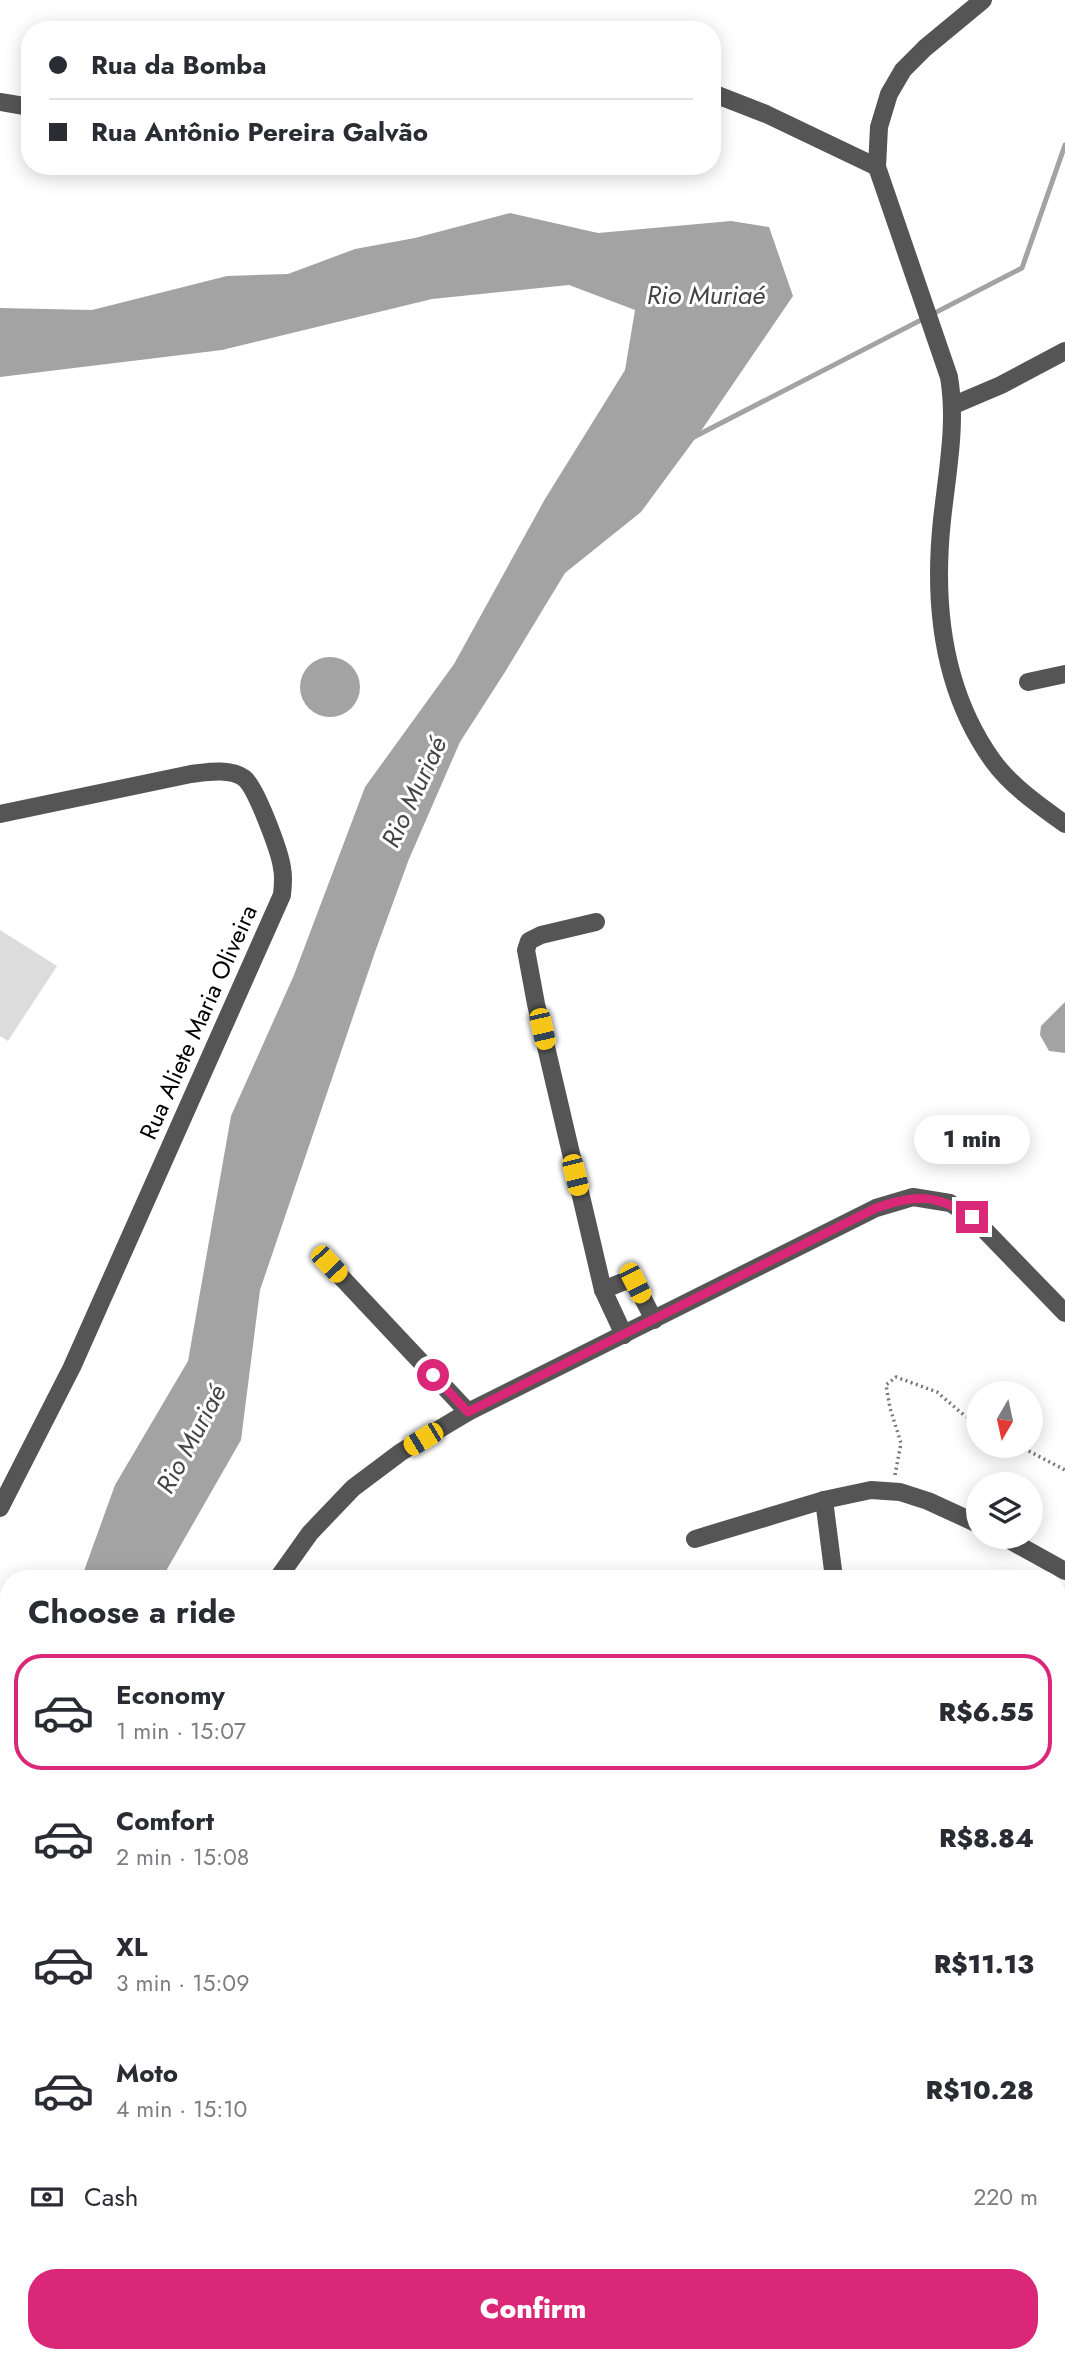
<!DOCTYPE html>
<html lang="en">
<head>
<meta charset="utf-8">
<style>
  :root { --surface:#fff; --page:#f2f2f3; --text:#2b2b33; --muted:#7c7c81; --line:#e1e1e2; --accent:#db2777 }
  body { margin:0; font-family:Jost,sans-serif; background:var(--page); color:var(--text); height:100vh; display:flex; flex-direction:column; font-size:26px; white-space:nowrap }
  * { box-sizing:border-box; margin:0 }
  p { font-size:23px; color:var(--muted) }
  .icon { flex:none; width:38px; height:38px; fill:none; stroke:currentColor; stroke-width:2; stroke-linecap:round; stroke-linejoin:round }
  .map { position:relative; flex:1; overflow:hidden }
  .details { position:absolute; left:0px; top:1570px; width:1066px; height:793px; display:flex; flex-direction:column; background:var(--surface); border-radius:28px 28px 0 0; box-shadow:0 4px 18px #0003 }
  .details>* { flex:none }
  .guide { position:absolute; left:21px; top:21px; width:700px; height:154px; border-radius:28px; box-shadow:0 4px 18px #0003; display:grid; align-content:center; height:154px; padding:0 28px; background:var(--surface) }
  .needle { width:46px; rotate:189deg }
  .buttons { position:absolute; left:966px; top:1381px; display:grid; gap:14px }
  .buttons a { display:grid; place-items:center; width:77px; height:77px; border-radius:50%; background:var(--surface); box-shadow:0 4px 18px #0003; font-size:35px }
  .end { position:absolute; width:32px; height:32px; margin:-16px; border:9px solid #db2777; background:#fff; box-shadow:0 0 0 4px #fff }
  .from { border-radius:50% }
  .bubble { position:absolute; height:49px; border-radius:24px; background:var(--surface); box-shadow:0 4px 18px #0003; font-size:23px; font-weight:800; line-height:49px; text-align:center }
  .car { position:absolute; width:21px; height:42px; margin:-21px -10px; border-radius:9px; box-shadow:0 0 5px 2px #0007; background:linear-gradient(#f5c518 24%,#345 0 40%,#f5c518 0 76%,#345 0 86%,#f5c518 0) }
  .guide b { display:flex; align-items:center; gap:24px; height:66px; font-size:26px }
  .guide b+b { border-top:2px solid var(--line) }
  .guide i { width:18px; height:18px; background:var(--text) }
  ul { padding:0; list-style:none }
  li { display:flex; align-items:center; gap:21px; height:116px; margin:0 14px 10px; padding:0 14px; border:4px solid transparent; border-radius:28px }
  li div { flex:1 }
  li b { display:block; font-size:26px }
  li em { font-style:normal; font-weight:800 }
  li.on { border-color:var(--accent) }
  li>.icon { width:63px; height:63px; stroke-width:1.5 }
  h2 { padding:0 28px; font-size:32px; line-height:84px }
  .pay { display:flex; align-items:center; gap:18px; height:77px; padding:0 28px; font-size:26px }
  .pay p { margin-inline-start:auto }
  .cta { display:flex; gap:14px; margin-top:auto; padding:14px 28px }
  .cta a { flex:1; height:80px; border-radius:28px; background:var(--accent); color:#fff; font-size:28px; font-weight:800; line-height:80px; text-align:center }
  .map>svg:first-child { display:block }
  .green { fill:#dcdcdc }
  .water { fill:#a3a3a3 }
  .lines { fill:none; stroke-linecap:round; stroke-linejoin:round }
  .stream { stroke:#a3a3a3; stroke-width:5 }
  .path { stroke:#777; stroke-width:3.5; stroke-dasharray:2 3.5; stroke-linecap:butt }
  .minor { stroke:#555; stroke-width:18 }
  .route { stroke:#db2777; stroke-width:9 }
  .labels { text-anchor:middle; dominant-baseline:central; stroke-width:6; stroke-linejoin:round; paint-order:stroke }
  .street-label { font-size:24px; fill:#000; stroke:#fff }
  .water-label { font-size:26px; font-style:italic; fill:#444; stroke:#fff }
</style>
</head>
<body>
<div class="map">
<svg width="1065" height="2362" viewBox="0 0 1065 2362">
  <rect width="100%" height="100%" fill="#fff"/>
  <!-- green -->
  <polygon class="green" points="0,930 57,966 8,1041 0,1036"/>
  <!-- water -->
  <g class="water">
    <polygon points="510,213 598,233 731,221 769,227 793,296 703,428 641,512 565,573 505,672 460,742 409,859 375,952 260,1290 241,1440 162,1578 77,1578 84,1571 115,1485 188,1361 231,1116 294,975 365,787 454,664 545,499 625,370 635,310 569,285 432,299 222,350 0,377 0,308 92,310 227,276 288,274 355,249 415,238"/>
    <circle cx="330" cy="687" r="30"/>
    <polygon points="1065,1002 1065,1053 1049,1051 1040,1035 1041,1026"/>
    <polygon points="9,1645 9,1820 0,1837 0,1652"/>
    <polygon points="0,2081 9,2086 9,2179 0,2170"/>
    <polygon points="143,2354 255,2354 262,2362 149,2362"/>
  </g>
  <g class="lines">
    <!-- stream -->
    <polyline class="stream" points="692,438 1022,268 1065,145"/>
    <!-- path -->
    <g class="path">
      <polyline points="1019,1446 1065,1470"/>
      <polyline points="895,1475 901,1443 890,1408 886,1385 896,1377 937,1392 965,1416 978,1423"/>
    </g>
    <!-- minor -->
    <g class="minor">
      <path d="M983 0 925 48 903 70 889 94 879 127 877 167 949 377C957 424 947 473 942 520 933 605 942 690 993 761 1011 786 1040 806 1065 824"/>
      <polyline points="712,93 766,114 877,167"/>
      <polyline points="0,102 30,107"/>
      <polyline points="954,405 1001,385 1065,351"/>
      <polyline points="1028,682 1065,674"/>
      <path d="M0 814 191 774C207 772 230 768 244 778 256 787 280 852 282 868 284 877 283 886 282 895L72 1367 0 1508"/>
      <polyline points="596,922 541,935 529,941 526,950 536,1004 603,1290 624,1335"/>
      <polyline points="329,1264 468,1412"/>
      <polyline points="603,1290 625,1281 635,1283 654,1320"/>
      <polyline points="824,1500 834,1578"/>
      <polyline points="1002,1536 1065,1571"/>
      <polyline points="695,1539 824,1500 871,1490 900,1492 928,1501 978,1524"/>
      <polyline points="278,1578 310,1533 353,1488 401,1452 468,1412 876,1208 913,1197 950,1203 972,1217 1065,1313"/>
      <polyline points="1057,1647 1065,1650"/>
      <polyline points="1057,1748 1065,1748"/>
      <polyline points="1057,1845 1065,1845"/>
      <polyline points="1057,1966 1065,1966"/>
      <polyline points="1057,2067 1065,2067"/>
      <polyline points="1057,2150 1065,2148"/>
      <polyline points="312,2354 318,2362"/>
      <polyline points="408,2354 413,2362"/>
      <polyline points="709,2354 739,2362"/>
      <polyline points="891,2362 995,2354"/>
      <polyline points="1048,2362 1050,2354"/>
    </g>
  </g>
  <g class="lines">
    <!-- route -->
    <path class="route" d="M433 1375 468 1412 876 1208C915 1194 937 1194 972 1217"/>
  </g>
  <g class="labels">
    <!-- street labels -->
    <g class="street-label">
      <text transform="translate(198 1022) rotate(-66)">Rua Aliete Maria Oliveira</text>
    </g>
    <!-- water labels -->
    <g class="water-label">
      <text x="706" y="295">Rio Muriaé</text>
      <text transform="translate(414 792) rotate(-65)">Rio Muriaé</text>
      <text transform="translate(191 1439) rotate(-62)">Rio Muriaé</text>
    </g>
  </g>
</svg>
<div class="buttons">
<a><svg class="needle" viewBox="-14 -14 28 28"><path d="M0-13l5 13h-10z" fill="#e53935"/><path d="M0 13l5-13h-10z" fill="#7c7c81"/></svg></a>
<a><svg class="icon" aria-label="layers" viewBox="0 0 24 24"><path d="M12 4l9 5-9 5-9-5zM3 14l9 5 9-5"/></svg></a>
</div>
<i class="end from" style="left:433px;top:1375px"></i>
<i class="end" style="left:972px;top:1217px"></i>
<div class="bubble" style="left:914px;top:1115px;width:116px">1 min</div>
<i class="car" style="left:542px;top:1029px;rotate:167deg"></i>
<i class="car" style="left:575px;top:1175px;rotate:166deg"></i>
<i class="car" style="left:329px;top:1264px;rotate:137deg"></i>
<i class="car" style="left:635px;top:1283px;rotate:153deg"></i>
<i class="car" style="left:423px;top:1439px;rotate:239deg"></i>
<div class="guide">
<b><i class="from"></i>Rua da Bomba</b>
<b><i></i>Rua Antônio Pereira Galvão</b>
</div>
<section class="details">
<h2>Choose a ride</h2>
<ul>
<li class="on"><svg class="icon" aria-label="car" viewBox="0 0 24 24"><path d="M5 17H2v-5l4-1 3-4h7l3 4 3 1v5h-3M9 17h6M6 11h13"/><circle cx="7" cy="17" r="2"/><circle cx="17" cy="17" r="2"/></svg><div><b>Economy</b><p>1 min · 15:07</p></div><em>R$6.55</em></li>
<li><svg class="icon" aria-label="car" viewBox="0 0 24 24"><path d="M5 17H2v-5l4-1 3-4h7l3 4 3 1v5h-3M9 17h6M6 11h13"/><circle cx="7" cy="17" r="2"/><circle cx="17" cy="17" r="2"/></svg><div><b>Comfort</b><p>2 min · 15:08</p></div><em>R$8.84</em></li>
<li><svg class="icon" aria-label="car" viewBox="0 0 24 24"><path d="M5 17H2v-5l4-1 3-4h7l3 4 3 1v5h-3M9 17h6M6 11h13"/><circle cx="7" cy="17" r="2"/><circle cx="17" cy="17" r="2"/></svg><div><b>XL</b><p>3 min · 15:09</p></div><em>R$11.13</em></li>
<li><svg class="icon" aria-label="car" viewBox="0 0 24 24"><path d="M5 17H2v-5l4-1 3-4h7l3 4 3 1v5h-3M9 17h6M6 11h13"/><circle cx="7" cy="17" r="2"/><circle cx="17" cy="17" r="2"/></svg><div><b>Moto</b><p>4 min · 15:10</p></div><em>R$10.28</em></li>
</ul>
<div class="pay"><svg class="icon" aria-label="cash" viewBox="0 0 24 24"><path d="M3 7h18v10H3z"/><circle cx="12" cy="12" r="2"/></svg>Cash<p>220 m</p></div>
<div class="cta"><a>Confirm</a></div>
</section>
</div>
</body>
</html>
